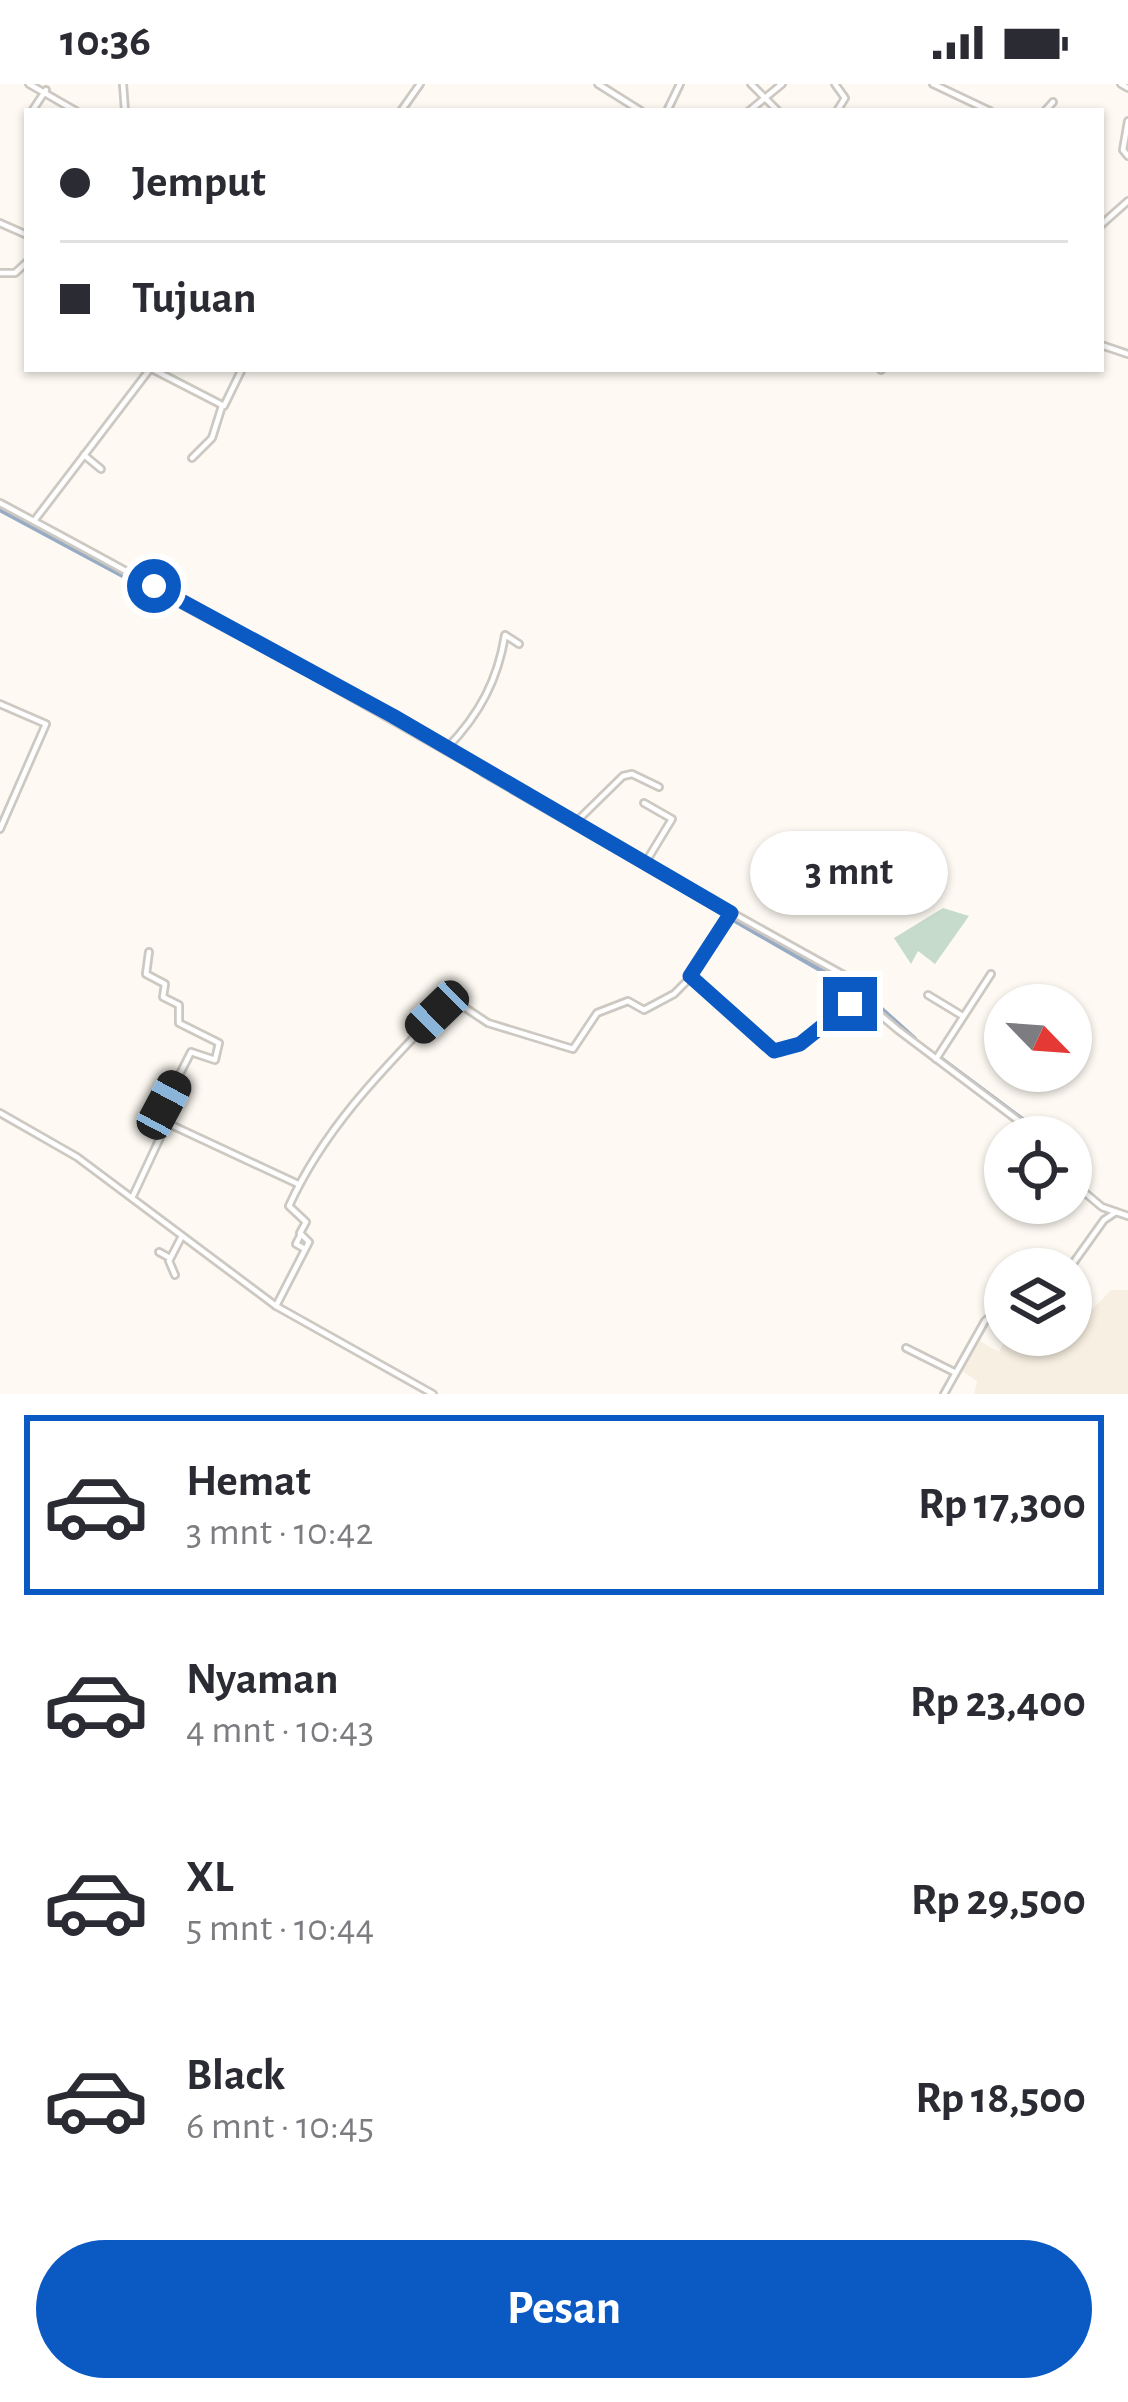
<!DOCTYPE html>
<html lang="id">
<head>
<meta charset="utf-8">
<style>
  :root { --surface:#fff; --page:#f7f7f7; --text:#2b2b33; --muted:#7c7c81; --line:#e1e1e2; --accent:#0b59c3 }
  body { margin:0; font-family:"Alegreya Sans",sans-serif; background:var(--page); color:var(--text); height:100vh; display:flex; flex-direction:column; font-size:45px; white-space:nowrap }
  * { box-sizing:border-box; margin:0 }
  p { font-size:39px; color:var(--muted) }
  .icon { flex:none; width:66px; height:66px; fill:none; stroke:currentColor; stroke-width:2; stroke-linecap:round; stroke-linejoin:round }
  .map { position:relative; height:1310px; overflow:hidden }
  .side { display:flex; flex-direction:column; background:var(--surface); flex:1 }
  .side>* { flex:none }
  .hud { position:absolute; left:24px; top:24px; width:1080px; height:264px; border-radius:0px; box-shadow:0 3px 9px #0004; display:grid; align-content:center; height:264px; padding:0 36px; background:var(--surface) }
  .needle { width:78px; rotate:115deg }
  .controls { position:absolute; left:984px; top:900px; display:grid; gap:24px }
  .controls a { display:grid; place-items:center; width:108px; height:108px; border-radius:50%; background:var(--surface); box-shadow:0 3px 9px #0004; font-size:60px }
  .end { position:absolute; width:54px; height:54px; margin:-27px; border:15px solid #0b59c3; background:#fff; box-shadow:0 0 0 6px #fff }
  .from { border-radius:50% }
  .bubble { position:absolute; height:84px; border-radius:42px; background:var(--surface); box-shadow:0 3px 9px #0004; font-size:39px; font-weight:600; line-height:84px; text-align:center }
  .car { position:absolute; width:36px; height:72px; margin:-36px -18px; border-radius:15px; box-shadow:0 0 9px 3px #0007; background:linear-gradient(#222 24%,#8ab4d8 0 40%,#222 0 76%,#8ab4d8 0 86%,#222 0) }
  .hud b { display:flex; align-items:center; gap:42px; height:114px; font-size:45px }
  .hud b+b { border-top:3px solid var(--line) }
  .hud i { width:30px; height:30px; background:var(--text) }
  ul { padding:21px 0 0; list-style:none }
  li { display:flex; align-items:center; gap:36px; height:180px; margin:0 24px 18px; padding:0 12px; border:6px solid transparent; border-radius:0px }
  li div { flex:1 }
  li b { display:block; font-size:45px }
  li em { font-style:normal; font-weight:600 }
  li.on { border-color:var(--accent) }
  li>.icon { width:108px; height:108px; stroke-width:1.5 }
  .button { display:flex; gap:24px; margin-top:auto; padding:24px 36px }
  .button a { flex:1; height:138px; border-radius:72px; background:var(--accent); color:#fff; font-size:48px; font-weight:600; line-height:138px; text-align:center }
  .status { display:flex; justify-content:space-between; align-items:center; height:84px; padding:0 60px; background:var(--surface); direction:ltr }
  .status svg { height:33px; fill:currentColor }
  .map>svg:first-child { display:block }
  .built { fill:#f7efe1 }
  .green { fill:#c7dbcc }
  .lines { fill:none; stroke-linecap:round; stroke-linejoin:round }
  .canal { stroke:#98abc4; stroke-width:6 }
  .minor-casing { stroke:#cdc9c2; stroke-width:10 }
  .minor { stroke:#fff; stroke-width:4.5 }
  .route { stroke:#0b59c3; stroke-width:15 }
</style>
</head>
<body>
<div class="status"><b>10:36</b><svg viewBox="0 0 49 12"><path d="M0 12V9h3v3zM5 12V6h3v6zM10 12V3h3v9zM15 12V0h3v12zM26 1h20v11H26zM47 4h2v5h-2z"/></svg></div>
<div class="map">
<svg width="1128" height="1310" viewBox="0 0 1128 1310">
  <rect width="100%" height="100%" fill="#fefaf3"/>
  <!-- built -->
  <polygon class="built" points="1111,1206 1128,1206 1128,1310 974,1310 977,1297 961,1286 978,1256 999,1268 1008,1251 1071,1251 1071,1235 1079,1239"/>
  <!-- green -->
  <polygon class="green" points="943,824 969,832 935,880 918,867 911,880 894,854"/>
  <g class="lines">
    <!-- canal -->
    <g class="canal">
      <polyline points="0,425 303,588"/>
      <polyline points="482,690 865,911 914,955"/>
      <polyline points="939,974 1045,1053"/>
      <polyline points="1071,1089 1083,1106"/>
    </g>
    <!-- minor casing -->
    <g class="minor-casing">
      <g id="minor">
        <polyline points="29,0 76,27"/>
        <polyline points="123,0 125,27"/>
        <polyline points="598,0 641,27"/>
        <polyline points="751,0 778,27"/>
        <polyline points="835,0 845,14 837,27"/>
        <polyline points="933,0 990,27"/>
        <polyline points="1121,0 1128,4"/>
        <polyline points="32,27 46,6"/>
        <polyline points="401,27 420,0"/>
        <polyline points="667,27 680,0"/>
        <polyline points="749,27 782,0"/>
        <polyline points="1045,27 1053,18"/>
        <polyline points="1128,37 1123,66 1128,72"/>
        <polyline points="0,139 27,151"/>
        <polyline points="1101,141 1128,117"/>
        <polyline points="0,189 15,189 27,178"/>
        <polyline points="1101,261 1128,270"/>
        <polyline points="152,285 224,322 242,285"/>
        <polyline points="881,286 882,285"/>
        <polyline points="84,371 101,385"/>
        <polyline points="192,374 212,354 222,322"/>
        <path d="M0 419C288 572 567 739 853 896L860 914 898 946 1040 1053"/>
        <polyline points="34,437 150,285"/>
        <polyline points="0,620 46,640 0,745"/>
        <path d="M447 664C480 630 498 595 505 551L519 560"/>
        <polyline points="574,740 623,692 632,690 659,703"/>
        <polyline points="644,781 672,735 644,719"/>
        <polyline points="149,868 146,890 165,900 163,913 179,921 179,939 219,959 215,976 191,968 159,1031 167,1039"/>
        <polyline points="692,889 731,829"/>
        <polyline points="928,911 961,931"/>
        <polyline points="936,975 991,890"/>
        <polyline points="0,1029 77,1073 276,1222 433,1310"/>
        <polyline points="1071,1097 1102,1123 1128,1132"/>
        <polyline points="132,1114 167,1039 298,1100"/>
        <polyline points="301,1150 296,1160 305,1165"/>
        <polyline points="159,1168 170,1174"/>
        <polyline points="1069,1185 1104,1136 1116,1128"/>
        <polyline points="175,1191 169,1177 182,1152"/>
        <path d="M276 1222 309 1158 300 1149 306 1138 289 1122C325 1042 387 981 447 919H458L488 939 573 965 597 929 628 917 644 926 674 910 692 892 758 955 780 968 800 960 860 914"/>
        <polyline points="906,1264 954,1288"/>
        <polyline points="944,1310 985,1237 1005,1220"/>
      </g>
    </g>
    <!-- minor -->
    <use href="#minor" class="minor"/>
  </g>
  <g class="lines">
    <!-- route -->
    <polyline class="route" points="154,502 393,632 731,829 690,892 774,967 800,960 850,920"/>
  </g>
</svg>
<div class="controls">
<a><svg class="needle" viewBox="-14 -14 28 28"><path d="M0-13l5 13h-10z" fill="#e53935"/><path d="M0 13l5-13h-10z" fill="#7c7c81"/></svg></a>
<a><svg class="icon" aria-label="locate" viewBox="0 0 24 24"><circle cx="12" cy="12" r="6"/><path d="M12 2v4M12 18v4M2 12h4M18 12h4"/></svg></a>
<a><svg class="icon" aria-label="layers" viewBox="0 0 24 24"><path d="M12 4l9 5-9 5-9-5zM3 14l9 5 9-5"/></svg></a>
</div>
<i class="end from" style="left:154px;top:502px"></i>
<i class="end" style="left:850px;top:920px"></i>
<div class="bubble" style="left:750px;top:747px;width:198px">3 mnt</div>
<i class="car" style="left:437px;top:928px;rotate:226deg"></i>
<i class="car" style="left:164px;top:1021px;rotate:28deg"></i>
<div class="hud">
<b><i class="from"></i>Jemput</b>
<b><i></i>Tujuan</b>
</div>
</div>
<section class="side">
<ul>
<li class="on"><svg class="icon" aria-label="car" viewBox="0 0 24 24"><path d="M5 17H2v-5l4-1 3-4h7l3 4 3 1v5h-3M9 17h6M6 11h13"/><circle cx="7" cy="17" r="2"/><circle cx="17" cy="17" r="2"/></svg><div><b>Hemat</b><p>3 mnt · 10:42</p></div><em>Rp 17,300</em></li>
<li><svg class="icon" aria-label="car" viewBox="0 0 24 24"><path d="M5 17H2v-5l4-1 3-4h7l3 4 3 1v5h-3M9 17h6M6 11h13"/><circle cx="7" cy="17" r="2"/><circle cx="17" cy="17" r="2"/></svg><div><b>Nyaman</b><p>4 mnt · 10:43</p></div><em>Rp 23,400</em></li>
<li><svg class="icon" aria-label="car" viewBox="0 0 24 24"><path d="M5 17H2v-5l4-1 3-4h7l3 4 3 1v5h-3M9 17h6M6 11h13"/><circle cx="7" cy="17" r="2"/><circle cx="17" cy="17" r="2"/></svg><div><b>XL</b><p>5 mnt · 10:44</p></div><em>Rp 29,500</em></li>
<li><svg class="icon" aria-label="car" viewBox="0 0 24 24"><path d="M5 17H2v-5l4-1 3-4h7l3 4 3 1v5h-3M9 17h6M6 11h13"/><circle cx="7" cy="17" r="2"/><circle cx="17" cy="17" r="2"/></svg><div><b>Black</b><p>6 mnt · 10:45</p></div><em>Rp 18,500</em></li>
</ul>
<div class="button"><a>Pesan</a></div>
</section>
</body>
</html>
